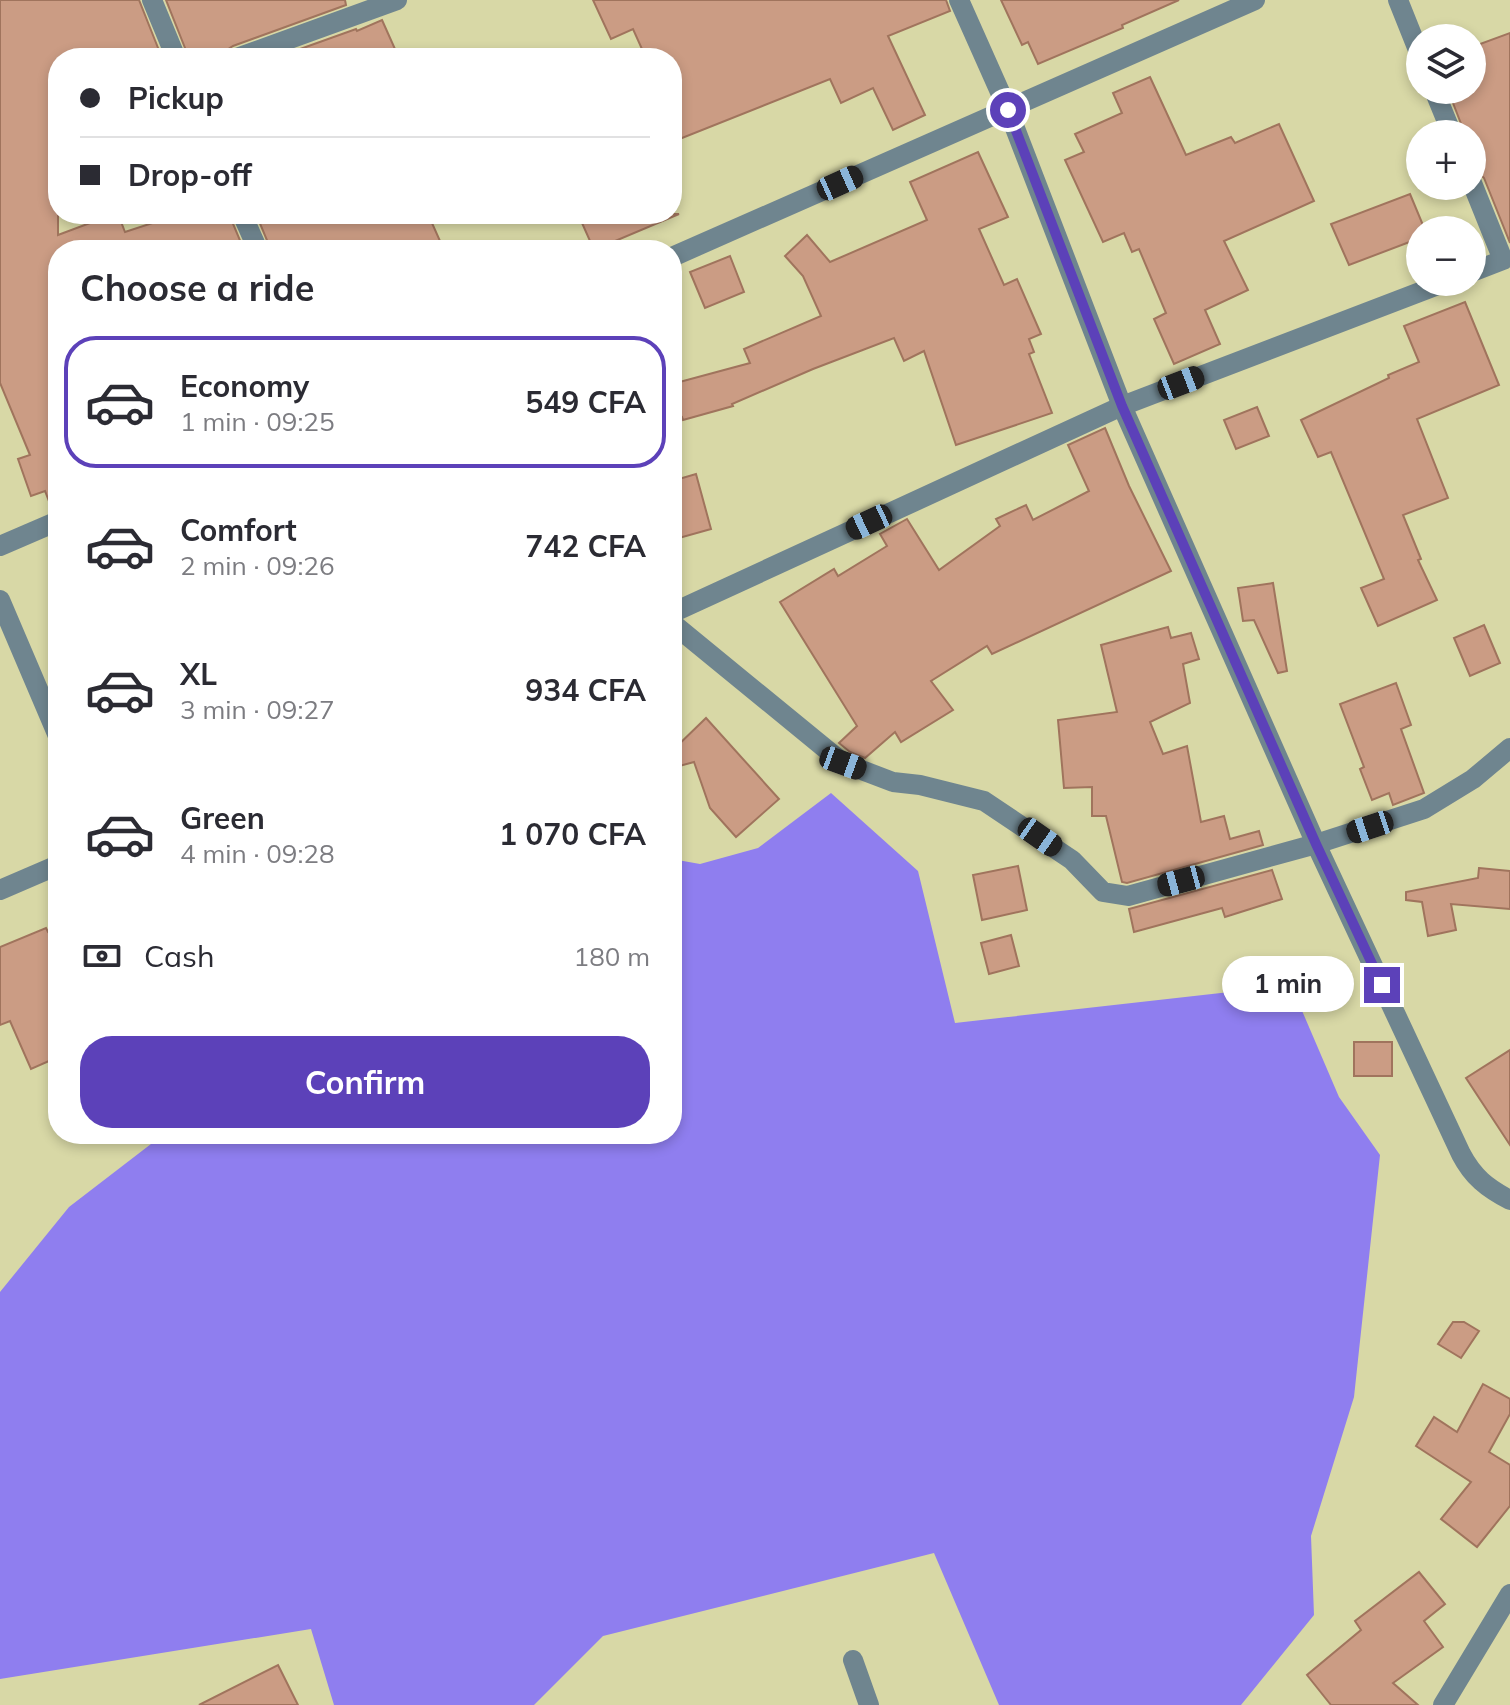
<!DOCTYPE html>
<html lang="en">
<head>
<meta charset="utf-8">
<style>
  :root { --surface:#fff; --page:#f7f7f7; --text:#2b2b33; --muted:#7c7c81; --line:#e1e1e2; --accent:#5c41b9 }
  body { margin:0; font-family:Mulish,sans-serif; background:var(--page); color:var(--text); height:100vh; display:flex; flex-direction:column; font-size:30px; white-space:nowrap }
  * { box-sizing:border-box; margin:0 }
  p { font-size:26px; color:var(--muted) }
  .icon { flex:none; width:44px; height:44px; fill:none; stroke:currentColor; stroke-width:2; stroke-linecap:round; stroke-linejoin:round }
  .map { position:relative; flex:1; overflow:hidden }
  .drawer { position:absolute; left:48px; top:240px; width:634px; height:904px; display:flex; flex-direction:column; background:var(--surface); border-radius:32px; box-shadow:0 4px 12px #0003 }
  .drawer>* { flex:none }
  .banner { position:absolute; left:48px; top:48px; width:634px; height:176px; border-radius:32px; box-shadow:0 4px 12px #0003; display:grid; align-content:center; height:176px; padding:0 32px; background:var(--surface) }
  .fabs { position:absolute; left:1406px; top:24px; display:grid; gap:16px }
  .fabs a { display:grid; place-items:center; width:80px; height:80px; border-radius:50%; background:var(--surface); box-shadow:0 4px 12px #0003; font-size:40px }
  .end { position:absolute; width:36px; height:36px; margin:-18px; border:10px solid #5c41b9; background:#fff; box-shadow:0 0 0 4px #fff }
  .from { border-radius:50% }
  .bubble { position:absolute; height:56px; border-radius:28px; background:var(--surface); box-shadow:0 4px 12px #0003; font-size:26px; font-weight:700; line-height:56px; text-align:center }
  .car { position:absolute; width:24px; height:48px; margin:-24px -12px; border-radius:10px; box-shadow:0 0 6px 2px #0007; background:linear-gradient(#222 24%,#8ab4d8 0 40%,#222 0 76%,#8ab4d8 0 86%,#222 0) }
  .banner b { display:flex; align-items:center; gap:28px; height:76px; font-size:30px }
  .banner b+b { border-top:2px solid var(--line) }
  .banner i { width:20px; height:20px; background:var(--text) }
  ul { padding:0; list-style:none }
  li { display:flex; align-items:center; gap:24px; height:132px; margin:0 16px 12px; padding:0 16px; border:4px solid transparent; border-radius:32px }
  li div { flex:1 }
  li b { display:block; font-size:30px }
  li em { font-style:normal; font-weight:700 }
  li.on { border-color:var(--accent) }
  li>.icon { width:72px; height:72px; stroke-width:1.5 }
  h2 { padding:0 32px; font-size:36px; line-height:96px }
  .pay { display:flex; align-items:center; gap:20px; height:88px; padding:0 32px; font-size:30px }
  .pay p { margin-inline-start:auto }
  .primary-button { display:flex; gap:16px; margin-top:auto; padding:16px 32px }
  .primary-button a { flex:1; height:92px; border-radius:32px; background:var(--accent); color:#fff; font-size:32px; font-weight:700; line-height:92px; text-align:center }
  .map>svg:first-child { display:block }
  .water { fill:#8f7eef }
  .building { fill:#cb9c84; stroke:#a0745d; stroke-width:2 }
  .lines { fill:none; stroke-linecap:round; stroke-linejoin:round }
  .minor { stroke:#6f858f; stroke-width:20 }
  .route { stroke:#5c41b9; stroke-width:10 }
</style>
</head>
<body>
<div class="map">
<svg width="1510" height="1705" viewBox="0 0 1510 1705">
  <rect width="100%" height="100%" fill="#d8d8a6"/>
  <!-- water -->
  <polygon class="water" points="831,793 918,871 955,1023 1291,985 1339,1097 1380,1155 1354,1397 1311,1536 1314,1615 1241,1705 999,1705 934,1553 603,1636 534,1705 334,1705 311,1629 0,1679 0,1292 69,1207 164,1134 672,1134 672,859 700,864 758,848"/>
  <!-- building -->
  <g class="building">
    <polygon points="0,0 139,0 162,58 58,58 58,235 114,214 118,214 125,232 180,214 229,214 244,250 58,250 58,508 52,509 45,491 31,496 18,459 30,455 0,383"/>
    <polygon points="166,0 345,0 346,5 233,46 227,50 224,58 189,58"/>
    <polygon points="593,0 946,0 950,11 888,36 925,115 893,130 873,88 841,103 830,79 672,142 672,58 646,58 633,29 611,39"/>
    <polygon points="1001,0 1179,0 1122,25 1123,28 1038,64 1028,42 1022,45"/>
    <polygon points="382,20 399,58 275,58 356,29 357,31"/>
    <polygon points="1510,33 1510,243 1484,178 1478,172 1472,157 1472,134 1465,134 1448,90 1472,90 1472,47"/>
    <polygon points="1150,77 1186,155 1231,137 1235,143 1279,124 1314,201 1224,241 1248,290 1205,310 1220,344 1174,364 1154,319 1166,313 1139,249 1132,252 1124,233 1103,242 1065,160 1084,152 1075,134 1122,113 1113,93"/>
    <polygon points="978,152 1008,217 979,229 1004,285 1017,279 1041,334 1029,339 1034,352 1029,354 1052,413 956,445 924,351 904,361 894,338 813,369 732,404 733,406 683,420 682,417 672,421 672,384 750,363 744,349 821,316 803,276 785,256 807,235 830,262 927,220 910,182"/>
    <polygon points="1410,194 1425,230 1420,230 1420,238 1349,265 1331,224"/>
    <polygon points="256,214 428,214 444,250 271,250"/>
    <polygon points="578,214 679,214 594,250"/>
    <polygon points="730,256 744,292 705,308 690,272"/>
    <polygon points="1465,302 1499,385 1417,419 1448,498 1403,515 1421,559 1418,560 1437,600 1378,626 1361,588 1384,579 1331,452 1318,457 1301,420 1389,378 1388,375 1419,362 1404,326"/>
    <polygon points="1257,407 1269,436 1236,449 1224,420"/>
    <polygon points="1105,428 1129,486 1171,571 992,654 987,646 931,681 953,710 901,742 895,732 865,758 850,752 839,743 857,726 780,602 834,569 838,576 887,546 880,534 907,519 939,570 1000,526 996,519 1026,505 1033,520 1089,491 1068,445"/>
    <polygon points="696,474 711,529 672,540 672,481"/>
    <polygon points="1273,583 1287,671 1278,673 1254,620 1243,621 1238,588"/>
    <polygon points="1484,625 1500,663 1470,676 1454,638"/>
    <polygon points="1168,627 1171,638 1191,633 1199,659 1183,664 1190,703 1150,722 1163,754 1187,746 1201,822 1224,816 1230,839 1259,831 1263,845 1127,883 1122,882 1106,816 1092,816 1092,787 1064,788 1058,720 1117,712 1101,645"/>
    <polygon points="1396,683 1411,725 1401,729 1424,793 1393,805 1389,793 1372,800 1360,769 1364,767 1340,704"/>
    <polygon points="706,718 779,799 736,837 710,808 694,762 672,768 672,751"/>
    <polygon points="1018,866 1027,910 982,920 973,875"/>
    <polygon points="1479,868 1510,871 1510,909 1451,904 1456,930 1428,936 1422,902 1406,900 1406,892 1478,878"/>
    <polygon points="1272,870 1282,899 1225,917 1222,908 1134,932 1129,909"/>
    <polygon points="58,927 58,1057 31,1069 10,1021 0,1025 0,947 46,928 48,932"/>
    <polygon points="1011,935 1019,966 989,974 981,943"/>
    <rect x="1354" y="1042" width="38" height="34"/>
    <polygon points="1510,1050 1510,1145 1466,1078"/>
    <polygon points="1453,1322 1464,1322 1479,1331 1461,1358 1438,1344"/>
    <polygon points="1483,1384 1510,1399 1510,1414 1489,1452 1510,1465 1510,1506 1477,1547 1441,1519 1471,1482 1416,1446 1434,1417 1457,1432"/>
    <polygon points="1419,1572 1445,1604 1424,1621 1443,1647 1393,1683 1418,1705 1331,1705 1307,1675 1361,1630 1355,1621"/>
    <polygon points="278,1665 298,1705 199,1705"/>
  </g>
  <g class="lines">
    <!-- minor -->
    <g class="minor">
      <polyline points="152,0 176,58"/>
      <polyline points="959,0 1008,110 1122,406 1316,844 1424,809 1473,779 1510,748"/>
      <polyline points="1398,0 1420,55"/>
      <polyline points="237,58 397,0"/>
      <polyline points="1434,90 1452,134"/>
      <polyline points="1472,183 1503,260 1472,272"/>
      <polyline points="242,214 258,250"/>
      <polyline points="672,257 1255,0"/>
      <polyline points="0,546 58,521"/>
      <polyline points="0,600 58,736"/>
      <polyline points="672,613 1122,406 1446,282"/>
      <path d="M672 623 843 763 893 782 920 785 984 801 1072 860 1103 892 1128 896 1316 844 1461 1154C1473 1177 1487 1188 1510 1200"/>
      <polyline points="0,890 58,865"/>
      <polyline points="853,1660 869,1705"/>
      <polyline points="1443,1705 1510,1594"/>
    </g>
  </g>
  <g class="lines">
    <!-- route -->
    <polyline class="route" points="1008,110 1122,406 1316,844 1382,985"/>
  </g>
</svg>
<div class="fabs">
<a><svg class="icon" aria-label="layers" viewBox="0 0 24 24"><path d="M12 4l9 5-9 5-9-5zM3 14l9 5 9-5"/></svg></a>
<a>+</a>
<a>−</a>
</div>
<i class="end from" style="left:1008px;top:110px"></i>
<i class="end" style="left:1382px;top:985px"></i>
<div class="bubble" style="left:1222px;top:956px;width:132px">1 min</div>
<i class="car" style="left:840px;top:183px;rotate:66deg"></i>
<i class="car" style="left:1181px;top:383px;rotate:69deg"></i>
<i class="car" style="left:869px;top:522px;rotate:245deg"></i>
<i class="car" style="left:843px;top:763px;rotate:110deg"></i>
<i class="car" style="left:1370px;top:827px;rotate:252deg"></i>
<i class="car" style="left:1040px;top:837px;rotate:125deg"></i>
<i class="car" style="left:1181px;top:881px;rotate:255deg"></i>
<div class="banner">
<b><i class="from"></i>Pickup</b>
<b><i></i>Drop-off</b>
</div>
<section class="drawer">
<h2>Choose a ride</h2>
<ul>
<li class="on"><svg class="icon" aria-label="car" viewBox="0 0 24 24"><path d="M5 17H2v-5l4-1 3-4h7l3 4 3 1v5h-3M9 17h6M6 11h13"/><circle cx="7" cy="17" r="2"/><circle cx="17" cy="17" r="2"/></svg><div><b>Economy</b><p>1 min · 09:25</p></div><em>549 CFA</em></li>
<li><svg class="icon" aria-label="car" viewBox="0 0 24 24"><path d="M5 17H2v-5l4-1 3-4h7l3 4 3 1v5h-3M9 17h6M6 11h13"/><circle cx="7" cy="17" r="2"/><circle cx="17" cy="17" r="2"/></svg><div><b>Comfort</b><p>2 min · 09:26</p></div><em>742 CFA</em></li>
<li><svg class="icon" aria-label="car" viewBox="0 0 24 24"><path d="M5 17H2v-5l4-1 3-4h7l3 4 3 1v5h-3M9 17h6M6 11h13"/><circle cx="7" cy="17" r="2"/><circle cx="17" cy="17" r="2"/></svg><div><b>XL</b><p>3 min · 09:27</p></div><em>934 CFA</em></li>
<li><svg class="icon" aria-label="car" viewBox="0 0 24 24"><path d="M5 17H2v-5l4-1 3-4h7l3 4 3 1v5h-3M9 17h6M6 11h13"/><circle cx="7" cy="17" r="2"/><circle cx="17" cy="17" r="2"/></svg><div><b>Green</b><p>4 min · 09:28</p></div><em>1 070 CFA</em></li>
</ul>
<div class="pay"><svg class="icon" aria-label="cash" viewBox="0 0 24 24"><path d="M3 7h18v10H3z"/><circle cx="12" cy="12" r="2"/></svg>Cash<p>180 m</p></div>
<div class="primary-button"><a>Confirm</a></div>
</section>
</div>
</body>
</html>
